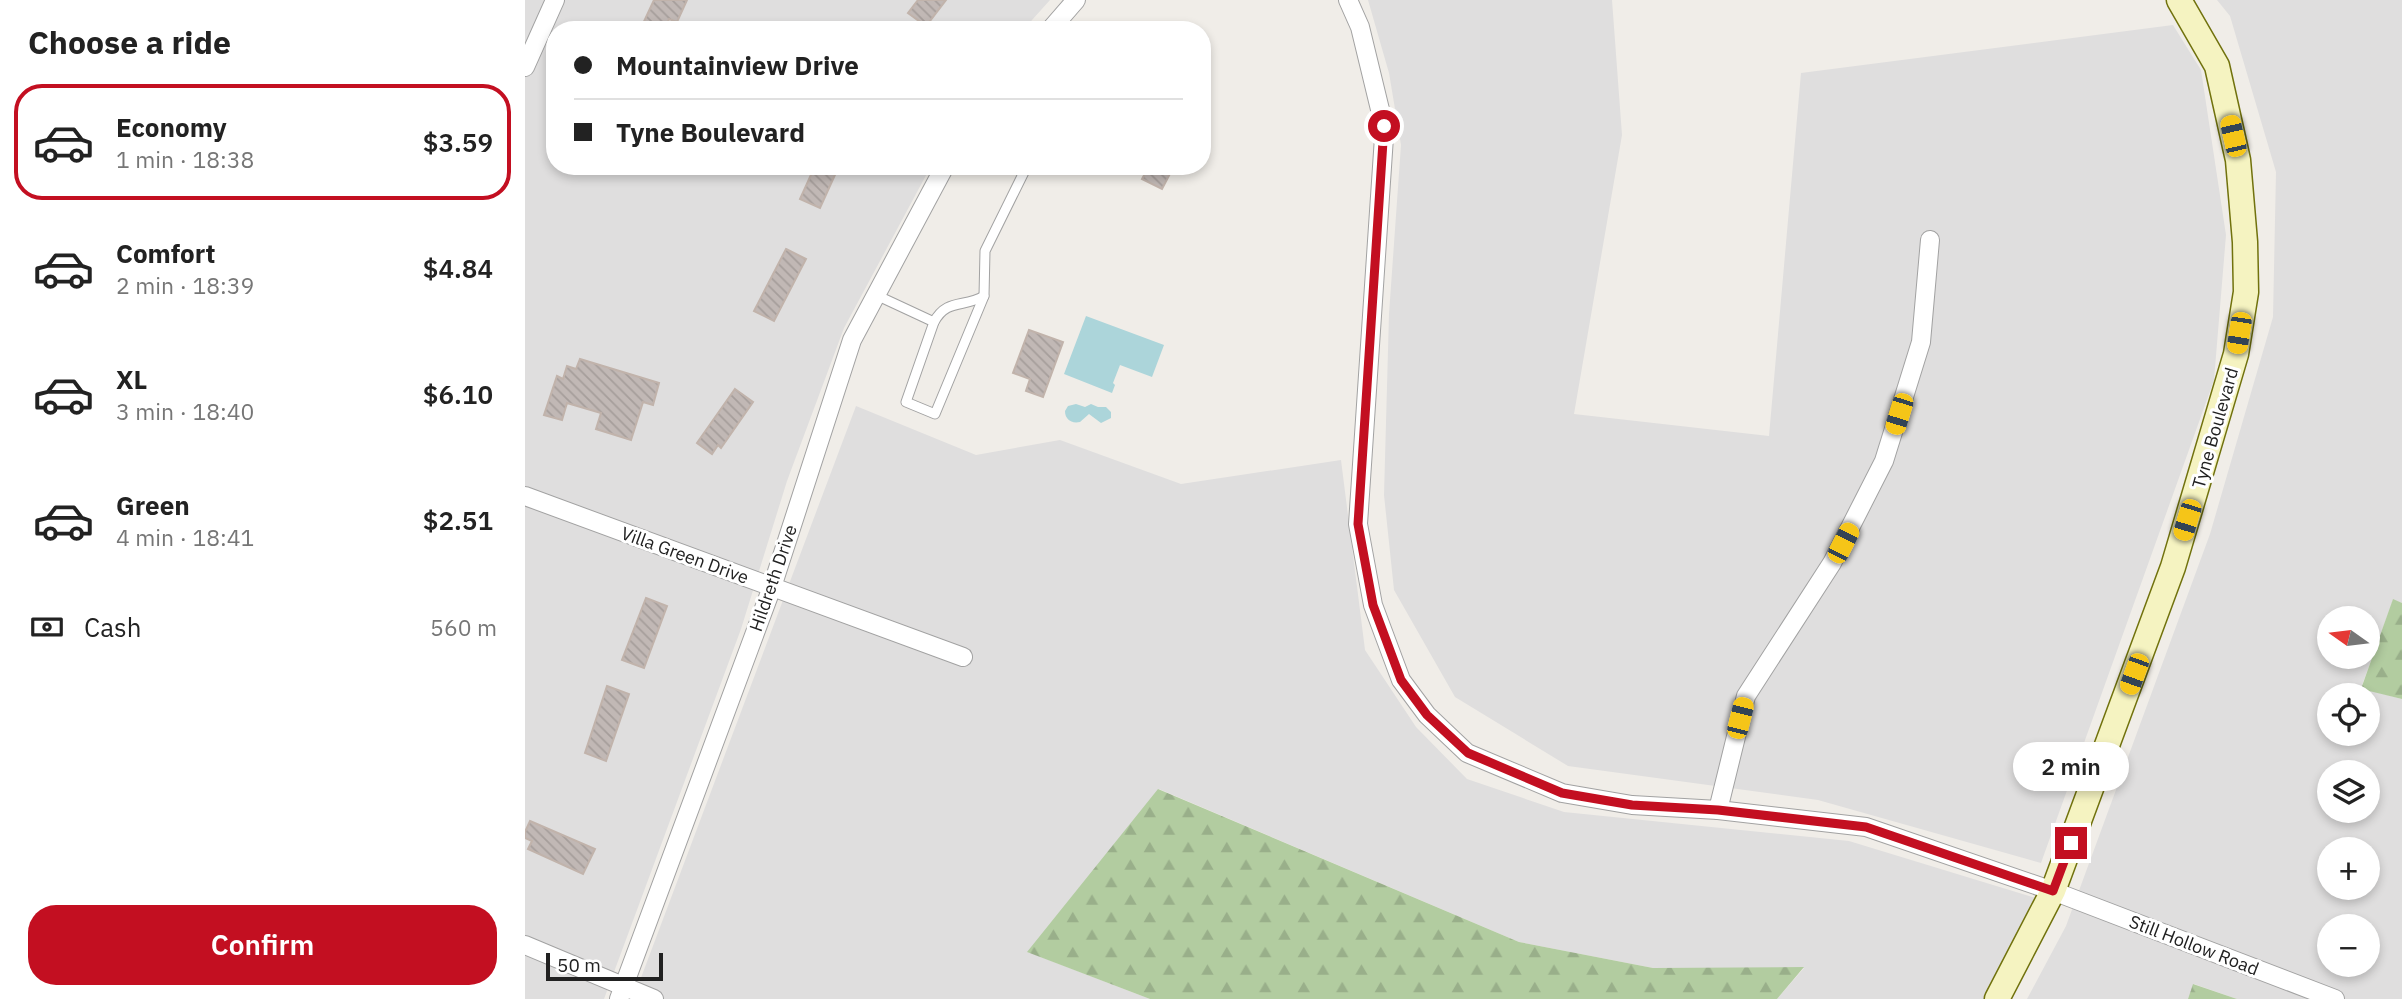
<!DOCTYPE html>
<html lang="en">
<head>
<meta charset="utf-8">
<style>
  :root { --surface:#fff; --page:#f6f6f6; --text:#222; --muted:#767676; --line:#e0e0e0; --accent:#c30f21 }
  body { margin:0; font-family:"IBM Plex Sans",sans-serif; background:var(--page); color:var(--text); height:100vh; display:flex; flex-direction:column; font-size:26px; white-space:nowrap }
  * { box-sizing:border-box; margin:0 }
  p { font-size:23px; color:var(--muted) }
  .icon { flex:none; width:38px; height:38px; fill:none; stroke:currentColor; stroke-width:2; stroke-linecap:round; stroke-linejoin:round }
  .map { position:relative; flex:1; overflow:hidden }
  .sheet { display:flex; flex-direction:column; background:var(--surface); width:525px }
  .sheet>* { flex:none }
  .top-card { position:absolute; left:21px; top:21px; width:665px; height:154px; border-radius:28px; box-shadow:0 4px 10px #0003; display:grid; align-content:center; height:154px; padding:0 28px; background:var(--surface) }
  .needle { width:46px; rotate:284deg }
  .controls { position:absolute; left:1792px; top:606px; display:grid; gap:14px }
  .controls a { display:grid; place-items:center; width:63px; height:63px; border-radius:50%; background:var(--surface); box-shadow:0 4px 10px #0003; font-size:35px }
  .scale { position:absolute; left:21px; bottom:18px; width:117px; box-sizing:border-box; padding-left:7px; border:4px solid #212121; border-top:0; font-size:19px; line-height:24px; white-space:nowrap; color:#212121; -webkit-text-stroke:5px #fff; paint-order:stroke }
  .end { position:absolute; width:32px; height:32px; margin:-16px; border:9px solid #c30f21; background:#fff; box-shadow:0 0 0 4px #fff }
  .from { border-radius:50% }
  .bubble { position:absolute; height:49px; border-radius:24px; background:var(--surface); box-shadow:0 4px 10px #0003; font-size:23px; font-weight:600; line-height:49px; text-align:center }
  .car { position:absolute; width:21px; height:42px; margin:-21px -10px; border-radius:9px; box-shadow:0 0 5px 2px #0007; background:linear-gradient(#f5c518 24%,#345 0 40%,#f5c518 0 76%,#345 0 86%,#f5c518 0) }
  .top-card b { display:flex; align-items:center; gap:24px; height:66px; font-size:26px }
  .top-card b+b { border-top:2px solid var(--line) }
  .top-card i { width:18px; height:18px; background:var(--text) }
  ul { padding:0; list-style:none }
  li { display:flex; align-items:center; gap:21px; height:116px; margin:0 14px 10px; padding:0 14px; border:4px solid transparent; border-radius:28px }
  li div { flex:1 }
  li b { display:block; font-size:26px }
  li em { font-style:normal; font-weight:600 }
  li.current { border-color:var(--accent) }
  li>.icon { width:63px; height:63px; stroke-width:1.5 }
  h2 { padding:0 28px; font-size:32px; line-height:84px }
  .pay { display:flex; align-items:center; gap:18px; height:77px; padding:0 28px; font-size:26px }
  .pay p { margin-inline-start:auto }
  .cta { display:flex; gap:14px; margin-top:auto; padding:14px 28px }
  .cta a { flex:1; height:80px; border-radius:28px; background:var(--accent); color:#fff; font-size:28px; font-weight:600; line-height:80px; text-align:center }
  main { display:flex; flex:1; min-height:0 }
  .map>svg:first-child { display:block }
  .residential { fill:#dfdede; fill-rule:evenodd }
  .forest { fill:url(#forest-firs) }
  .water { fill:#acd5da }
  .building { fill:url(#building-back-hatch); stroke:#c1b3ab; stroke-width:2 }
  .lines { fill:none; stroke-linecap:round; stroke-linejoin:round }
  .lane-casing { stroke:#a2a2a2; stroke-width:11 }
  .street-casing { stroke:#a2a2a2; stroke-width:20 }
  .secondary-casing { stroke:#71720d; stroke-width:27 }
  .lane { stroke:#fff; stroke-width:9 }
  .street { stroke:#fff; stroke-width:18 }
  .secondary { stroke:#f5f3c1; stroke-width:24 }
  .route { stroke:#c30f21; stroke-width:9 }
  .labels { text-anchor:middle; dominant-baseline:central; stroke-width:6; stroke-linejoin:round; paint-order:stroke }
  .street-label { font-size:18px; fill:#212121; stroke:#fff }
</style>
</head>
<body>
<main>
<section class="sheet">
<h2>Choose a ride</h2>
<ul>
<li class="current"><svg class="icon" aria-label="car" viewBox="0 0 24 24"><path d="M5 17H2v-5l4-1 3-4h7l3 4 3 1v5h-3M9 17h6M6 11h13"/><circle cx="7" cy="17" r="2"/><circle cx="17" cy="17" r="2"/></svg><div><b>Economy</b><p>1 min · 18:38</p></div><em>$3.59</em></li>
<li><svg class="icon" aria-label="car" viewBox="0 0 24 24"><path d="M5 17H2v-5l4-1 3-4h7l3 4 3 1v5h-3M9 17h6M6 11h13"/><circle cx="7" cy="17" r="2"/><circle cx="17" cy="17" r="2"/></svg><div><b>Comfort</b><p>2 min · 18:39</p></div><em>$4.84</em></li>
<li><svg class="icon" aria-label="car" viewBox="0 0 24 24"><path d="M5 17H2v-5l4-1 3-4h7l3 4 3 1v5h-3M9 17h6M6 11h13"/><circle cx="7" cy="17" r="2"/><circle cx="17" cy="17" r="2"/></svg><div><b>XL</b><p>3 min · 18:40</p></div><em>$6.10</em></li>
<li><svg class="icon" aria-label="car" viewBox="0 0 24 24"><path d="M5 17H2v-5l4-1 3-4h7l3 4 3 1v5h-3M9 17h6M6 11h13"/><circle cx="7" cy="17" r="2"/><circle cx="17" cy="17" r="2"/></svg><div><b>Green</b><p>4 min · 18:41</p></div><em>$2.51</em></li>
</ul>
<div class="pay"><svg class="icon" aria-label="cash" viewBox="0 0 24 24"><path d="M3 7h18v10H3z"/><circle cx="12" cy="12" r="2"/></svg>Cash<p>560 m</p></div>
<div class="cta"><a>Confirm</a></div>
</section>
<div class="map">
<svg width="1877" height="999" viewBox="0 0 1877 999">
  <defs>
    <pattern id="forest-firs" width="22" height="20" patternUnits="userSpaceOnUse" patternTransform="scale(1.75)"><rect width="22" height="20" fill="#b2cca0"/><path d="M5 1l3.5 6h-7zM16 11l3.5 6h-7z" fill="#99af8a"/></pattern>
    <pattern id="building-back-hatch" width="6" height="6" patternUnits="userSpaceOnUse" patternTransform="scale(1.75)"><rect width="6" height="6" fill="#c1b8b5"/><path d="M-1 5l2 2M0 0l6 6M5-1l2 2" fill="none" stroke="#a69e9b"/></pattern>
  </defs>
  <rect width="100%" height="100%" fill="#f0ede8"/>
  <!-- residential -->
  <g class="residential">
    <polygon points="0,0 525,0 498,30 30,30 30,166 406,166 319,328 262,481 216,629 79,999 0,999"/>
    <polygon points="843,0 1087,0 1097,135 1049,414 1244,436 1276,73 1648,25 1676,70 1701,235 1689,380 1516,863 1293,800 1043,766 930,697 869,590 859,495 864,314 876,145 864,73"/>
    <path d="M1692 0H1877V603L1868 600 1836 688 1877 699V999H1712L1669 984 1663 999H1502L1541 926 1685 534 1748 317 1751 172 1705 16ZM1804 618H1843V656H1804ZM1804 695H1843V733H1804ZM1804 772H1843V810H1804ZM1804 849H1843V887H1804ZM1804 926H1843V964H1804Z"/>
    <polygon points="331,406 451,455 535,440 656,484 816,460 840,650 891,727 942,779 1039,812 1324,841 1511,898 1459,999 1252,999 1279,968 1128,968 994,942 634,789 503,952 625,999 108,999"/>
  </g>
  <!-- forest -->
  <g class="forest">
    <polygon points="1868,599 1877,603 1877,699 1836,689"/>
    <polygon points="633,789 994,942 1128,968 1279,967 1252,999 625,999 502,952"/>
    <polygon points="1668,984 1712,999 1663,999"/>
  </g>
  <!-- water -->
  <g class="water">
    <polygon points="561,316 639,345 627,377 595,365 588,383 590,385 587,393 539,374"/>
    <path d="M551 404 560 407 566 404 573 407H581L586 412V418L576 423 564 414 555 422C546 424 540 419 540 411L543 406Z"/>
  </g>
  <!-- building -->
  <g class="building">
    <polygon points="129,0 162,0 152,22 144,19 139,30 115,30"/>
    <polygon points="393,0 421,0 401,26 383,13"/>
    <polygon points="290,166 314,166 295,208 275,199"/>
    <polygon points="624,166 649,166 637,189 617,179"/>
    <polygon points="261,249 281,259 249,321 229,311"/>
    <polygon points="504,330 538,342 518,397 501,391 505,379 488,373"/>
    <polygon points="55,359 134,383 128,405 118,402 106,440 71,429 76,413 42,403 37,420 19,415 32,376 38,379 42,366 51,369"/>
    <polygon points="210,389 228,402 196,448 193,445 187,454 172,443"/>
    <polygon points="121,598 142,606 119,668 97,660"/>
    <polygon points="82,686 104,694 81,761 60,753"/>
    <polygon points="5,821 70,849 58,874 3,849 7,841 0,838 0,832"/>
  </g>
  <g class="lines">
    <!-- lane casing -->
    <g class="lane-casing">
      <g id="lane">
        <polyline points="351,295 409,322 381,402 410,414 459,296 460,251 502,166"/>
        <path d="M409 322C422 298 439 308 459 296"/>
      </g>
    </g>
    <!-- street casing -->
    <g class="street-casing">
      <g id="street">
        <polyline points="823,0 835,27 859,126 859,137 833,524 848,605 876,680 902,715 942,753 1037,793 1107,805 1193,810 1341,827 1528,891 1810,999"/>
        <polyline points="525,30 551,0"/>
        <polyline points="0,67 30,0"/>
        <polyline points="0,496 438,657"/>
        <polyline points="1193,810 1221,696 1307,563 1359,461 1396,342 1405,240"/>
        <polyline points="0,945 129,999"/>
        <polyline points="94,999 247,587 327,340 420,166"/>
      </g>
    </g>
    <!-- secondary casing -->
    <g class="secondary-casing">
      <polyline id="secondary" points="1472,999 1528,891 1648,567 1711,354 1721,292 1720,242 1713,160 1692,66 1654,0"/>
    </g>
    <!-- lane -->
    <use href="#lane" class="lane"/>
    <!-- street -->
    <use href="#street" class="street"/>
    <!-- secondary -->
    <use href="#secondary" class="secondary"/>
  </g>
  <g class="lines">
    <!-- route -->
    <polyline class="route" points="859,126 833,524 848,605 876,680 902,715 943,753 1037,793 1107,805 1193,810 1341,827 1528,891 1546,843"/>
  </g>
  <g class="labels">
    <!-- street labels -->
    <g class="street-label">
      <text transform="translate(1690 428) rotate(-74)">Tyne Boulevard</text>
      <text transform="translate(160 555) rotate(20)">Villa Green Drive</text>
      <text transform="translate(248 578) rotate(-71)">Hildreth Drive</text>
      <text transform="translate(1669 945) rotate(21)">Still Hollow Road</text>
    </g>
  </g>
</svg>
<div class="controls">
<a><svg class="needle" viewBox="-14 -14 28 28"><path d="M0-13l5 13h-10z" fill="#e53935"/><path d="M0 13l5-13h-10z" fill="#767676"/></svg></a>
<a><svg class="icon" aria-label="locate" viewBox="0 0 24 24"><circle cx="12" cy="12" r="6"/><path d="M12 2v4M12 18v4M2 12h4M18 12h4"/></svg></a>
<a><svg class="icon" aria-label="layers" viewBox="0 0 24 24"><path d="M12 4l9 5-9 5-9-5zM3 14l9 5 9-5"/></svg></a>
<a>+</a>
<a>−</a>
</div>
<div class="scale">50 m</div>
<i class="end from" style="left:859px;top:126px"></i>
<i class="end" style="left:1546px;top:843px"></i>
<div class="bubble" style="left:1488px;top:742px;width:116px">2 min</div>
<i class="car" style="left:1708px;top:136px;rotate:347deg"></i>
<i class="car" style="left:1714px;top:333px;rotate:189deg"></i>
<i class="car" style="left:1374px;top:414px;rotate:197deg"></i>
<i class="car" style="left:1662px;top:520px;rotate:197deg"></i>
<i class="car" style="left:1318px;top:543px;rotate:27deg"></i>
<i class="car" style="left:1609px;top:674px;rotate:200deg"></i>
<i class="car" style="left:1215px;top:718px;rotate:14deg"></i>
<div class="top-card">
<b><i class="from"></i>Mountainview Drive</b>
<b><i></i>Tyne Boulevard</b>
</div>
</div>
</main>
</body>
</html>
